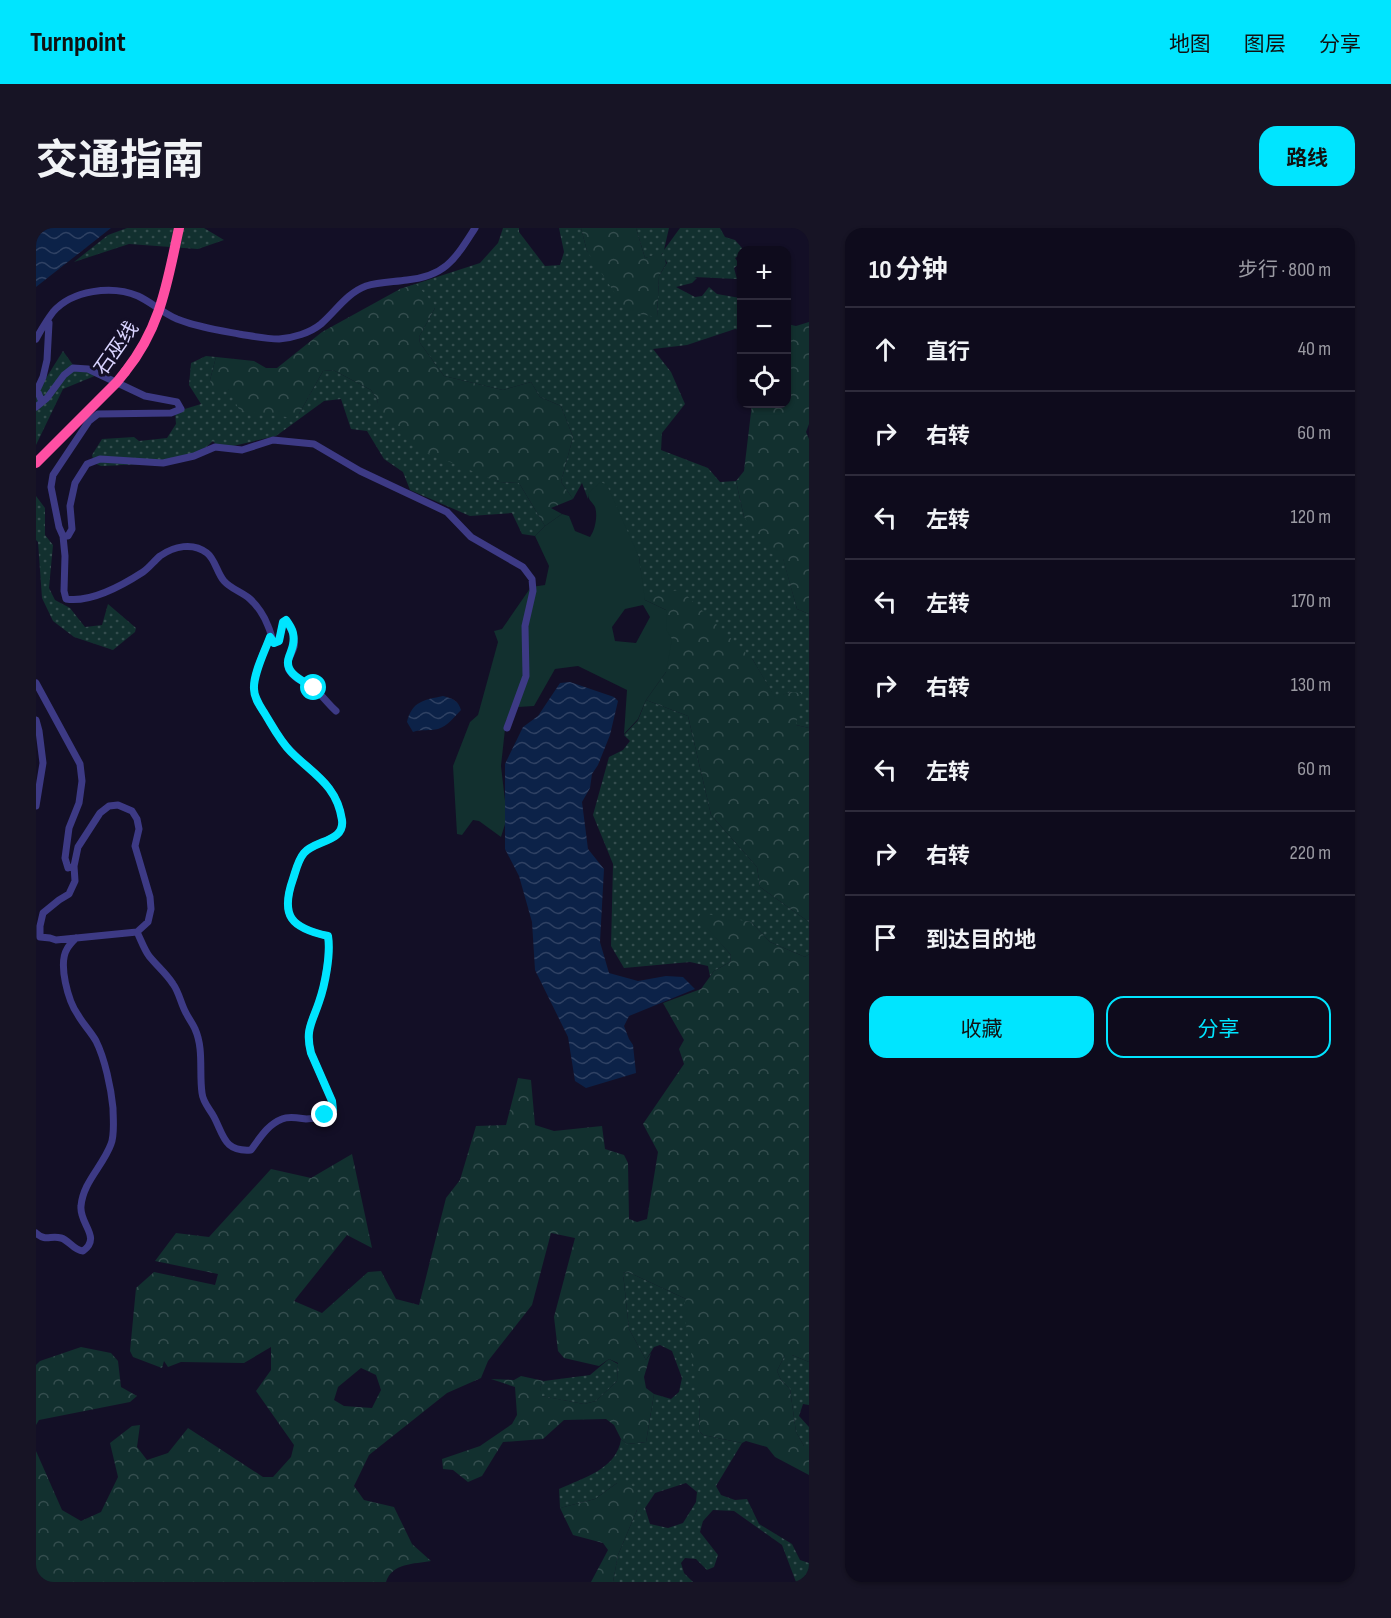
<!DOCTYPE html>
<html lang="zh">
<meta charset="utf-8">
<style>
body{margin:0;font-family:"Sofia Sans Condensed","Noto Sans SC",sans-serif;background:#171425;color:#f1f3f6}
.controls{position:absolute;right:18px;top:18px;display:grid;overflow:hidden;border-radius:12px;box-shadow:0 2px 4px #0004}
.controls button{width:54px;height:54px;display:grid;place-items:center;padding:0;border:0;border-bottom:2px solid #2e2b3b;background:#0e0b1c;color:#f1f3f6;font:30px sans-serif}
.stop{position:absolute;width:18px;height:18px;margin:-14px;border:4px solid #00e5ff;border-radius:50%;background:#fff}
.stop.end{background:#00e5ff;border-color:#fff;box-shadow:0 2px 6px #0008}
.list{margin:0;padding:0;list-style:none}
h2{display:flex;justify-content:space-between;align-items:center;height:78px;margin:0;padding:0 24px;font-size:26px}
h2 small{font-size:20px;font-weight:400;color:#9b9ba3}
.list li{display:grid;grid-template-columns:39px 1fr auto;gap:18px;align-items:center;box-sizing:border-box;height:84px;padding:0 24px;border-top:2px solid #2e2b3b}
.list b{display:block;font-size:22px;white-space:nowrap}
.list em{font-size:20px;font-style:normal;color:#9b9ba3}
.actions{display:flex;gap:12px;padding:18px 24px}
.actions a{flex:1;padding:14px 0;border:2px solid #00e5ff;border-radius:18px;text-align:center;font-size:21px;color:#00e5ff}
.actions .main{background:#00e5ff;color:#111}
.icon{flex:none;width:33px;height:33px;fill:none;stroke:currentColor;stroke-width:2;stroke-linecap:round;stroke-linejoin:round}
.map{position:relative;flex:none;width:773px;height:1354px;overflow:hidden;border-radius:18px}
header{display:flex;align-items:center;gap:36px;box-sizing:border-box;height:84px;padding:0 30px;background:#00e5ff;color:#111}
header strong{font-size:28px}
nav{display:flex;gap:33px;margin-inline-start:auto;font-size:21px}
.intro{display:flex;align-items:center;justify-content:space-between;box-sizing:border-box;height:144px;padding:0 36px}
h1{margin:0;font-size:42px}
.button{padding:15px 27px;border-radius:18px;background:#00e5ff;color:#111;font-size:21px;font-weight:700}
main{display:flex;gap:36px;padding:0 36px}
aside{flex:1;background:#0e0b1c;border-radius:18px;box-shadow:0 2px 4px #0004}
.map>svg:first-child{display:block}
</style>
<header>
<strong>Turnpoint</strong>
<nav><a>地图</a><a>图层</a><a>分享</a></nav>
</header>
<div class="intro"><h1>交通指南</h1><a class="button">路线</a></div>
<main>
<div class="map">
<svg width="773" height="1354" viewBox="0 0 773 1354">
<defs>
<pattern id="grass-dots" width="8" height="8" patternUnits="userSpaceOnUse" patternTransform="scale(1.5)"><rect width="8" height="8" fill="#12302f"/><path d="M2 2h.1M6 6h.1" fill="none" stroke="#344d4e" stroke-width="1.8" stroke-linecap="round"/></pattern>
<pattern id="forest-crowns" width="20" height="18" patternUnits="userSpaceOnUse" patternTransform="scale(1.5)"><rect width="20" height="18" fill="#12302f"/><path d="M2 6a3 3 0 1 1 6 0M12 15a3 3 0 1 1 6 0" fill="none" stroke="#344d4e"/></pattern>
<pattern id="water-waves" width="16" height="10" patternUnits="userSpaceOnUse" patternTransform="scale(1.5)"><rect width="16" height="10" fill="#0c2248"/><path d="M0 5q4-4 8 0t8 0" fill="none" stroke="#2f4163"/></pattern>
</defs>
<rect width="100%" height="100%" fill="#130f26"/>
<path fill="url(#grass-dots)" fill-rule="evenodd" d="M 91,0 L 168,0 L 188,12 L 162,21 L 93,16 L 38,34 L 72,7 Z
M 467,0 L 483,0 L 483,4 L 509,38 L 524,37 L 528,24 L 523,0 L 545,0 L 551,23 L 621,89 L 623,48 L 631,35 L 629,31 L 624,28 L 627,25 L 609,30 L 600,0 L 633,0 L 628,22 L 644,0 L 684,0 L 689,9 L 699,12 L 706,20 L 705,26 L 699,30 L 703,36 L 698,40 L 701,51 L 658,49 L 661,50 L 656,55 L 640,59 L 659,69 L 666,68 L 673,59 L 681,66 L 704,70 L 705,69 L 705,102 L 699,101 L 651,117 L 617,121 L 635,144 L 649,176 L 626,205 L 625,222 L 672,240 L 684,254 L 700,253 L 708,289 L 747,330 L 761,381 L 773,386 L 773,500 L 760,497 L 755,464 L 739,470 L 717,432 L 623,367 L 607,367 L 603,329 L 552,265 L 552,271 L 546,255 L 537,271 L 525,254 L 537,209 L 525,178 L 504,169 L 495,154 L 467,162 L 408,148 L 384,115 L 383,109 L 399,80 L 364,61 L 444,35 L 462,15 Z
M 27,123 L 40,141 L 66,145 L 27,161 L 0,217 L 0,166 Z
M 170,128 L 180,129 L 174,152 L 192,161 L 263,186 L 287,143 L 297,142 L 335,162 L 341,171 L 344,185 L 380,215 L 463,254 L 483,255 L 509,298 L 499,308 L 486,306 L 476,285 L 434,288 L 374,262 L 367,244 L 348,231 L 331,203 L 315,201 L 305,171 L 288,173 L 240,208 L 184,221 L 177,213 C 153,238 98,236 65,238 L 58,235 L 56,227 L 66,211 L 98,209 L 103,213 L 131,210 L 140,196 L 139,184 L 165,176 L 153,157 L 155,135 Z
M 0,268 L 9,280 L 9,307 L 17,317 L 13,360 L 19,372 L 34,380 L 49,399 L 66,397 L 72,376 L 100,400 L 99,404 L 77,422 L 38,409 L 17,393 L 6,370 L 2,314 L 0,312 Z
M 610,472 L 652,488 L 675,587 L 721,639 L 724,659 L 773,694 L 773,726 L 769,729 L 734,714 L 715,694 L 663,690 L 695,727 L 694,734 L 678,743 L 674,748 L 672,738 L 654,734 L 588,740 L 575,718 L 577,636 L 557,587 L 573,529 L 587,522 L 594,513 L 588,507 L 602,492 Z
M 592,1044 L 650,1071 L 664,1175 L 663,1203 L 667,1207 L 706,1215 L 680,1258 L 685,1267 L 699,1272 L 711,1271 L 723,1296 L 756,1316 L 764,1332 L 773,1335 L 773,1354 L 760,1354 L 746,1317 L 698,1283 L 677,1282 L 667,1293 L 664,1304 L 682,1327 L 678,1339 L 671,1342 L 660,1331 L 649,1330 L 645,1335 L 648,1345 L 657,1354 L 577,1354 L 582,1327 L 601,1282 L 581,1255 L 559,1271 L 524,1280 L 523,1261 C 547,1250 581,1241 585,1211 L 591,1216 L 610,1214 L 618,1166 L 635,1171 L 643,1164 L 646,1150 L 636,1123 L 624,1117 L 618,1119 L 610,1132 L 593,1101 L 587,1045 ZM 650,1255 L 661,1264 L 660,1274 L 647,1295 L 632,1300 L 614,1296 L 609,1280 L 619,1265 Z
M 749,1127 L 756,1127 L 773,1134 L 773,1177 L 767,1176 L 763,1188 L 773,1199 L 773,1218 L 768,1218 L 760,1204 L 754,1161 L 745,1152 L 741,1143 Z
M 573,1131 L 582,1136 L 581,1153 L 560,1173 L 548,1176 L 505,1168 L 504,1159 L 508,1153 L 554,1147 Z"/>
<path fill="url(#forest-crowns)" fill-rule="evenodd" d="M 545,0 L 600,0 L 609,30 L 627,24 L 625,28 L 629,30 L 630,36 L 623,48 L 621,89 L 591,84 L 551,23 Z
M 380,56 L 398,76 L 399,80 L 383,109 L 384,115 L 408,148 L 467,162 L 495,154 L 504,169 L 525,178 L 537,209 L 525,254 L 537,271 L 515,280 L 526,286 L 509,298 L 483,255 L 463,254 L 382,221 L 379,215 L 343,185 L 341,171 L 335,162 L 297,142 L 287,143 L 263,186 L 258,190 L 204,183 L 192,161 L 188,163 L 176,161 L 174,152 L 180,129 L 218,133 L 230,140 L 241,140 L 286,104 L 364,61 Z
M 773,94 L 773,196 L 770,204 L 773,211 L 773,386 L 761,381 L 747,331 L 734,325 L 708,289 L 700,253 L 708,243 L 716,176 L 750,176 L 751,96 L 760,98 Z
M 645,362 L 717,432 L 739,469 L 755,464 L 765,465 L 760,497 L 773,500 L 773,694 L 724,659 L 721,639 L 675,587 L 652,488 L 610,472 L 630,444 L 630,382 L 609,372 L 607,367 C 621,367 632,363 645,362 Z
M 665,685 L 715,694 L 734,714 L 769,729 L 773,726 L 773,1134 L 756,1127 L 749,1127 L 741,1143 L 745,1152 L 754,1161 L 760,1204 L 768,1218 L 773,1218 L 773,1247 L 739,1229 L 731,1219 L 710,1213 L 706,1215 L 667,1207 L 663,1203 L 664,1175 L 647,1080 L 650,1071 L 592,1044 L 587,1045 L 593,1101 L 610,1132 L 615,1125 L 608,1149 L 610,1160 L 618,1166 L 610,1214 L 591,1216 L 585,1211 L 578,1197 L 570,1191 L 528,1192 L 507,1211 L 467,1214 L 446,1248 L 432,1254 L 417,1242 L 407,1241 L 406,1231 L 444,1218 L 476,1196 L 481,1187 L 479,1159 L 455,1151 L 478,1152 L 485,1148 L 508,1153 L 504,1159 L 506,1168 L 548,1176 L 560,1173 L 581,1153 L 582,1135 L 573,1131 L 563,1138 L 528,1130 L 522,1123 L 518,1089 L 539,1010 L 515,1005 L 496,1077 L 452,1133 L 445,1150 L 411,1165 L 333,1227 L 318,1258 L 328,1272 L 358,1279 L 376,1316 L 395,1333 C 378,1336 356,1335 350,1354 L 0,1354 L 0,1223 L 26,1282 L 45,1293 L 65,1284 L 82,1249 L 74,1215 L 96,1198 L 104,1197 L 101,1219 L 111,1232 L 132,1225 L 152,1200 L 227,1249 L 237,1249 L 255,1229 L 258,1217 L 220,1163 L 235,1142 L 235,1119 L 208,1135 L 145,1134 L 132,1139 L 128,1133 L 126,1140 L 97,1129 L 94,1123 L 100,1060 L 118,1044 L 179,1057 L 182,1046 L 119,1033 L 140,1005 L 173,1009 L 235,941 L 275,950 L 316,926 L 336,1020 L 311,1007 L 258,1073 L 286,1085 L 332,1044 L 345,1043 L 360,1071 L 383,1077 L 410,970 L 424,952 L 440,898 L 470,897 L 482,850 L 495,852 L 499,897 L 518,903 L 566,898 L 569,921 L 588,927 L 592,935 L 593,991 L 601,994 L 611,991 L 622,924 L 607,896 L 648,836 L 643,821 L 648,812 L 627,775 L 665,761 L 678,743 L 694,734 L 695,727 L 662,690 ZM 325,1140 L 340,1147 L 345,1162 L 336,1180 L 308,1178 L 298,1172 L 302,1159 Z
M 45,1119 L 75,1125 L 82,1133 L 85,1159 L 101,1168 L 94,1174 L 3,1192 L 0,1197 L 0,1137 L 4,1133 Z
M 581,1255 L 592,1255 L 599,1260 L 601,1282 L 582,1327 L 577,1354 L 555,1354 L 572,1322 L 567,1315 L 537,1307 L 524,1280 L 559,1271 Z"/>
<path fill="#12302f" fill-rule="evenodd" d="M 565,254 L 571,257 L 603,329 L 609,372 L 630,382 L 631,403 L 636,411 L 630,444 L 610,472 L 602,491 L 588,506 L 591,462 L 542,438 L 519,441 L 498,478 L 482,479 L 470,492 L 465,538 L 471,590 L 465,609 L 443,593 L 437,592 L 426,607 L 421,606 L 417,538 L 434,494 L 442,487 L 462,414 L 458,403 L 466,401 L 495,359 L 509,357 L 513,338 L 499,308 L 509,298 L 526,286 L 533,288 L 539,303 L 554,309 C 559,302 562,288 559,279 C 556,273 552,273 552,265 ZM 607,377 L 614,389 L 600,415 L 579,413 L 576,399 L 589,381 Z"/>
<path fill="url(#water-waves)" d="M 0,0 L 75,0 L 0,59 Z
M 534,454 L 578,469 L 582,473 L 574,507 L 562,537 L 556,546 L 554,560 L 546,574 L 552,621 L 568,641 L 564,714 L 573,745 L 602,753 L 630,748 L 647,749 L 659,761 L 593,788 L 588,798 L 593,811 L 597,817 L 600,845 L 550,860 L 539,853 L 532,809 L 499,742 L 496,694 L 483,648 L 469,621 L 469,536 L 487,499 L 502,488 L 524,455 Z
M 407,468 C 417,471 422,472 425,482 C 418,489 412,498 402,501 C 394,503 385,501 377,504 L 371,494 C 376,473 388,472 407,468 Z"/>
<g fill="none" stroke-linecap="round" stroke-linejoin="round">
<path stroke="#3d3a85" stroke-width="7" d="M 0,111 C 5,102 11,92 17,84 C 36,62 76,57 102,68 C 115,74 127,85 141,91 C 161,99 181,102 203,106 C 216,108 229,111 243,111 C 257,110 274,105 285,96 C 300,83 311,65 330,58 C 343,54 357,54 371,52 C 410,48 419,31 439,0
M 6,174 L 1,162 L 7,149 L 11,132 L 13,95
M 0,179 L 11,170 L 28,147 L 37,140 L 52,141 L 109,168 L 141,174 L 145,181 L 135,185 L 62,186 L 53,193 L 17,247 L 15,259 L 23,299 L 27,308 L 32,308 L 36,301 L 34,278 L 39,255 L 51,236 L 64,231 L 127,235 L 158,228 L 179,219 L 206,222 L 237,212 L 278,216 L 324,243 L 411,284 L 435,309 L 487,339 L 496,351 L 497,363 L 489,398 L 490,448 L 471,500
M 27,308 L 29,328 L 28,363 L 30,371 C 55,375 87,357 107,344 C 113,340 118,333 124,328 C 138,318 157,314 171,325 C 179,331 181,345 188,353 C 195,361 206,364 214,371 C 221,377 229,389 232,398 C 235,404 235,409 238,415 L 243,413 L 247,394 L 250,392 C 255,401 260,409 258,419 C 256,427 249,433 253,442 C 258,451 269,454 277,459 C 284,465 292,476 300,483
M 0,455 L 44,536 L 46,553 L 43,575 L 33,600 L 29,630 L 32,640 L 38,638
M 0,492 L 3,503 L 7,535 L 0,578
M 82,577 L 96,583 L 101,591 L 103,601 L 99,618 L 114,669 L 115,681 L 112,694 L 101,704 L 20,712 L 14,710 L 4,709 L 4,698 L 7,685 L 23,672 L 33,666 L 39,653 L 38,638 L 42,619 L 64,585 L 73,578 Z
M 101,704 C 105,712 108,721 113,728 C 121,738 130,745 137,756 C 143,764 145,776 150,785 C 153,791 157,796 159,801 C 168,821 163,844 166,865 C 167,875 174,881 178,889 C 188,908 188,924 215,922 C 224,910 231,897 246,891 C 253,888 262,890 270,891 C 280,891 289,888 297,882 L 296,873 L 275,825 C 269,800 276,795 283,774 C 289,758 294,725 292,708 C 255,700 244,688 257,651 C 260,642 262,632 268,625 C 279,612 309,614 306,592 C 301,557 277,546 255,523 C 244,513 237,499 229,486 C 224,478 218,470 218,461 C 217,446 229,422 234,409
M 0,1005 C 10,1014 14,1007 25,1010 C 33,1012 37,1022 47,1023 C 66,1009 43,996 45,978 C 47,954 67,938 75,916 C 79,906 77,890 77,880 C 75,860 69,831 60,813 C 55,804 47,796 42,787 C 32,773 22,736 31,721 C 33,717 37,713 40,710"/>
<path stroke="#ff4fa3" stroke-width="10" d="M 0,235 L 81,154 L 89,144"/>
<path stroke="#ff4fa3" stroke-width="10" d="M 89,144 C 125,99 131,55 143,0"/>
</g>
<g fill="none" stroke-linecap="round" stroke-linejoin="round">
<path stroke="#00e5ff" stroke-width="8" d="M 278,460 C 267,453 247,445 253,429 C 256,421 259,414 257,405 C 256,401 253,396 250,392 L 247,394 L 243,413 L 238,415 L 234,409 C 229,423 217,446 218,461 C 218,470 224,478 229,486 C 237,499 244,513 255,524 C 277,546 301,557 306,592 C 309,614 279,612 268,625 C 262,632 260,642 257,651 C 244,688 255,700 292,708 C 295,726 289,757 283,774 C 276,795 269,802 275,825 L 296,873 L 297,882 L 289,887"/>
</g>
<g text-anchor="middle" stroke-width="6" stroke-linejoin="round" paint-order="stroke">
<g font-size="20" fill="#d9d4ff" stroke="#130f26">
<text transform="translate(80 120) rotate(-55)" y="7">石巫线</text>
</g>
</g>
</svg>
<div class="controls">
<button>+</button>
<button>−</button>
<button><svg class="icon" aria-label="locate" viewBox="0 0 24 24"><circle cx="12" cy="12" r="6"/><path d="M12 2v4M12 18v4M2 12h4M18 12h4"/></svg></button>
</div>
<div class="stop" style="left:278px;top:460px"></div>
<div class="stop end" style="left:289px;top:887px"></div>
</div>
<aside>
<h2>10 分钟<small>步行 · 800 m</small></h2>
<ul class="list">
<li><svg class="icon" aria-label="ahead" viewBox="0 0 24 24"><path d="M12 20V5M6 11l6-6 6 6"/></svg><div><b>直行</b></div><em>40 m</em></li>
<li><svg class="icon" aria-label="right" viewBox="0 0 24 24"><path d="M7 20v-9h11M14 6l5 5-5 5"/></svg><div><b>右转</b></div><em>60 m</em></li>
<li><svg class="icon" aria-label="left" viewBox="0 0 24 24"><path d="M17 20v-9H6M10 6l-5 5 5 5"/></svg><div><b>左转</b></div><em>120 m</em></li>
<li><svg class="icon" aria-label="left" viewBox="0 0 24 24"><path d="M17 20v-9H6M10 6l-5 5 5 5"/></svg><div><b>左转</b></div><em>170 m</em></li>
<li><svg class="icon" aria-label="right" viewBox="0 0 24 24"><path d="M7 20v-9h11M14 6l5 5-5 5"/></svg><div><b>右转</b></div><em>130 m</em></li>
<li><svg class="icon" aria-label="left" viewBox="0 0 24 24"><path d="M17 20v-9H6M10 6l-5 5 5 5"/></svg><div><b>左转</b></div><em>60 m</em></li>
<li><svg class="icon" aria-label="right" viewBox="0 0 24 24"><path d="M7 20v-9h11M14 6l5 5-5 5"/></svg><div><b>右转</b></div><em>220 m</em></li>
<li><svg class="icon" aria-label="arrive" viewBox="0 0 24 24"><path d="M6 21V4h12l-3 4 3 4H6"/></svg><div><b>到达目的地</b></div></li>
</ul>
<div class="actions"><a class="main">收藏</a><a>分享</a></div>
</aside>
</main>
